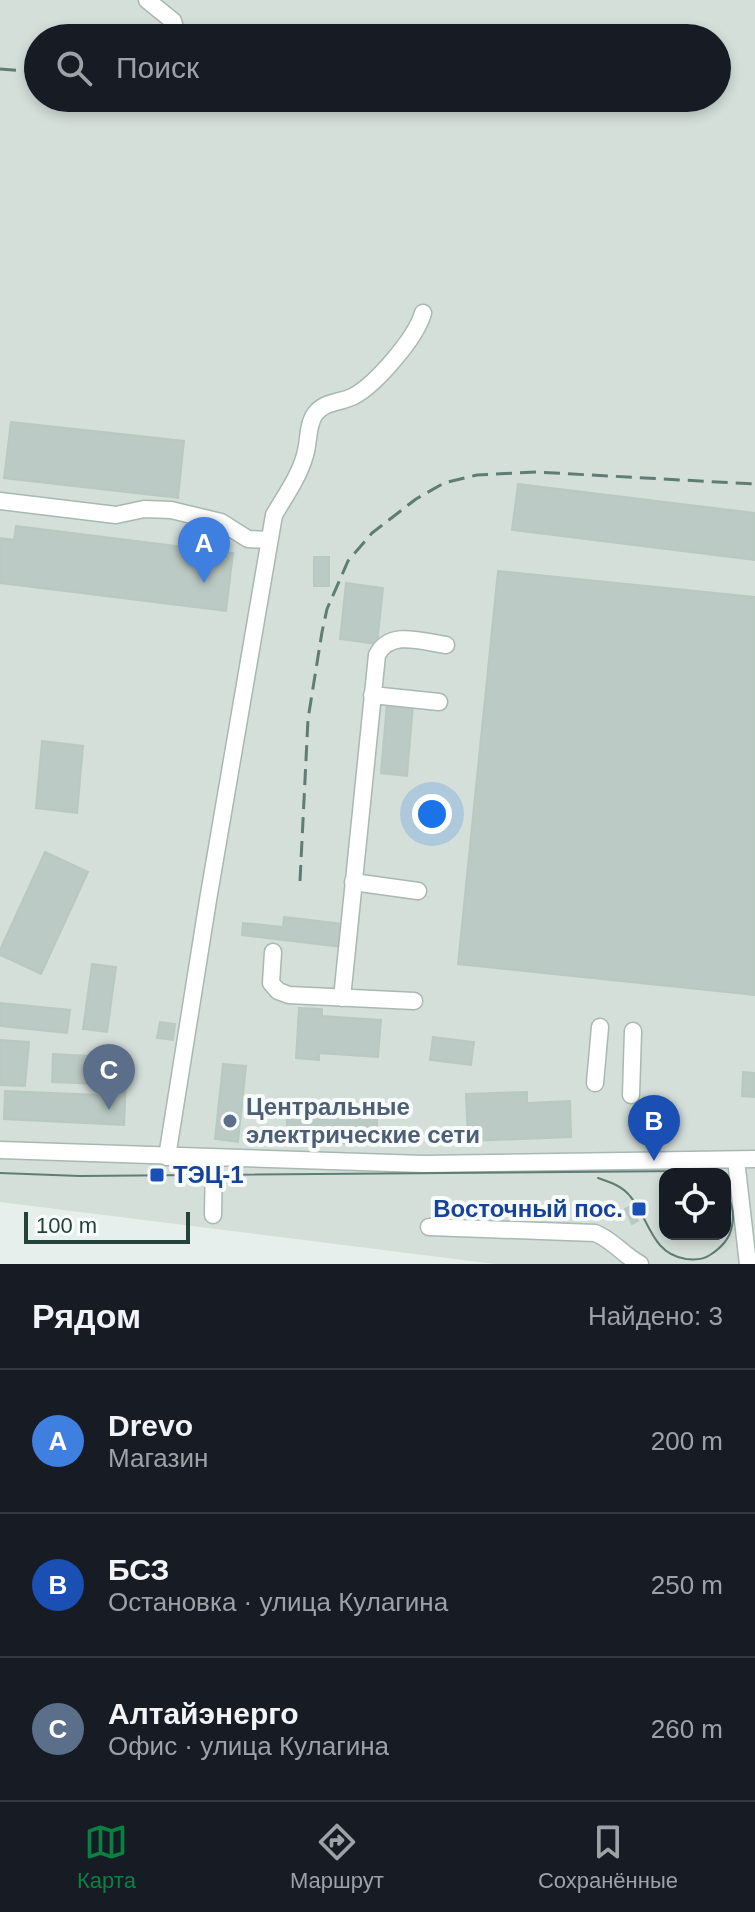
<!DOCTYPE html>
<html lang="ru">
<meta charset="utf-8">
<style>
body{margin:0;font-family:Arial,sans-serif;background:#242831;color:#f1f3f6}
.controls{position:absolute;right:24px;bottom:24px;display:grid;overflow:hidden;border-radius:16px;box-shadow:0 4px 12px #0003}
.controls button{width:72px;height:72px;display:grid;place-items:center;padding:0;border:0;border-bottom:2px solid #363941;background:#171b24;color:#f1f3f6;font:40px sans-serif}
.scale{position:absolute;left:24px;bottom:20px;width:166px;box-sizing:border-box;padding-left:8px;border:4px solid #24423a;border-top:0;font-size:22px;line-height:28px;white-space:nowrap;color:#24423a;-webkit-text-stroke:6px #f7fbf9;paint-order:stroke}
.you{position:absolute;left:432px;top:814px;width:28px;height:28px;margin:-20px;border:6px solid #fff;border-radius:50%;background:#1a73e8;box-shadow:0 0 0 12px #1a73e833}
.badge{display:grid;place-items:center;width:52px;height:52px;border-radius:50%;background:#0b8043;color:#fff;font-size:26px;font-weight:700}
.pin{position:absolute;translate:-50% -66px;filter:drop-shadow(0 2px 4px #0008)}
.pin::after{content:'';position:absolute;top:42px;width:28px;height:24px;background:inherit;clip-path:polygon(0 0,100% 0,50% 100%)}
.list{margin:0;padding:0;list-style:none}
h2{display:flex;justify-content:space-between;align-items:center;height:104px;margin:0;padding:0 32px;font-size:34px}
h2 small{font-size:26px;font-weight:400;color:#9ea1a6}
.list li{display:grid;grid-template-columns:52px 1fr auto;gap:24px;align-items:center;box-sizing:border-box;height:144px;padding:0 32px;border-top:2px solid #363941}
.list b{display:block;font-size:30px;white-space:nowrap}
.list p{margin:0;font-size:26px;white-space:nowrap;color:#9ea1a6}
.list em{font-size:26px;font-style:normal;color:#9ea1a6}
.icon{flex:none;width:44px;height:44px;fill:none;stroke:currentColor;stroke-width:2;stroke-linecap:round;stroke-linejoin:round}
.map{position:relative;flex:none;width:755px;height:1264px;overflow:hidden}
.search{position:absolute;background:#171b24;box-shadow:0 4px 12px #0003;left:24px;right:24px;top:24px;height:88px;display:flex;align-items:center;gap:20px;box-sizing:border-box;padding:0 28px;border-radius:44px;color:#9ea1a6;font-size:30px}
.sheet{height:536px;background:#171b24}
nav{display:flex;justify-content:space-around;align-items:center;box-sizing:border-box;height:112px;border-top:2px solid #363941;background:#171b24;font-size:22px;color:#9ea1a6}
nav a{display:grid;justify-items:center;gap:4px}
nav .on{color:#0b8043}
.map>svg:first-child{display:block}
</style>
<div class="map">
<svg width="755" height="1264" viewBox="0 0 755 1264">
<rect width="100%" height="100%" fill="#e6efeb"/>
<path fill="#d4dfda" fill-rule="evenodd" d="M 0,0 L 755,0 L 755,1264 L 495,1264 L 0,1202 ZM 38,38 L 717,38 L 717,98 L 38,98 ZM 665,1174 L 725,1174 L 725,1234 L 665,1234 Z"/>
<path fill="#bbcac4" stroke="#b8c9c2" stroke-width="2" d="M 11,422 L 184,441 L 178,498 L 4,478 Z
M 518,484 L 755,513 L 755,560 L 512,530 Z
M 16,526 L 233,553 L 226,611 L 0,583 L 0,538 L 14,540 Z
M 314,557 L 329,557 L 329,586 L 314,586 Z
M 498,571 L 755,597 L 755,995 L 458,964 Z
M 346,583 L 383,588 L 377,644 L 340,639 Z
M 387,703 L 413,705 L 407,776 L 381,773 Z
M 42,741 L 83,746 L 77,813 L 36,808 Z
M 45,852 L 88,872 L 41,974 L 0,955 L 0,950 Z
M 284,917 L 343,924 L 341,947 L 242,935 L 243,923 L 283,927 Z
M 92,964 L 116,967 L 107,1032 L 83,1029 Z
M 0,1003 L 70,1010 L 67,1033 L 0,1026 Z
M 299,1008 L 322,1009 L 322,1016 L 381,1020 L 378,1057 L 319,1053 L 319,1060 L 296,1058 Z
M 160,1022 L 175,1024 L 173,1040 L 157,1038 Z
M 433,1037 L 474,1042 L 471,1065 L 430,1060 Z
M 0,1040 L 29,1042 L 25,1086 L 0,1085 Z
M 53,1054 L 127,1058 L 124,1125 L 4,1119 L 5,1091 L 100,1095 L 100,1084 L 52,1082 Z
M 223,1064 L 246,1066 L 238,1142 L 215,1139 Z
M 743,1072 L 755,1073 L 755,1097 L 742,1096 Z
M 527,1092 L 527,1103 L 570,1101 L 571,1137 L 468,1141 L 466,1094 Z
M 377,1118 L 377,1143 L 287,1144 L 287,1119 Z
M 631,1206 L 638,1221 L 632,1224 L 625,1209 Z"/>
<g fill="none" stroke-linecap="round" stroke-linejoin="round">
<g stroke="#a8b8b2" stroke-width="19">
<path id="minor" d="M 147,0 L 173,21 L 178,38
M 0,501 L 116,515 L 144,509 L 171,510 L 221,522 L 248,539 L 269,540
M 372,695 L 439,702
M 353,882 L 418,891
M 273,952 L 271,983 L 278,991 L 289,995 L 414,1001
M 342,998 L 377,655 C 390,629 423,642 446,645
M 595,1083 L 600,1027
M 631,1095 L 633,1031
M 0,1150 L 423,1164 L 755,1159
M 167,1157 L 208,900 L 274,515 C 285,496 299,477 305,455 C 309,443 307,425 315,414 C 324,401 341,403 354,396 C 376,384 416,338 423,313
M 736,1160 L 748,1264
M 213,1215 L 214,1159
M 429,1227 L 595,1233 C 613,1240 623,1255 640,1264"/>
</g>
<use href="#minor" stroke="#fff" stroke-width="16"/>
<path stroke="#5f7d75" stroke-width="2" d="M 0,1173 L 80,1176 L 686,1171 L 705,1174
M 598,1178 C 610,1182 622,1186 630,1196 C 649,1218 651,1254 686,1259 C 695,1260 703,1260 710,1255 C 721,1248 730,1238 732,1226 C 735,1212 731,1202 725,1190"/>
<path stroke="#5f7d75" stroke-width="3" stroke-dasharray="16 8" stroke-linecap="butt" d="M 0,69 L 38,72
M 300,881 L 308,719 L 322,632 L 327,609 L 348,561 L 372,533 L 416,499 L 444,483 L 477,475 L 536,472 L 755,484"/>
</g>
<circle fill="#5c6f8a" stroke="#f7fbf9" stroke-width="3" cx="230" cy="1121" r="8"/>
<g fill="#1a4fb4" stroke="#f7fbf9" stroke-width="3">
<rect x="149" y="1167" width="16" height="16" rx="4"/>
<rect x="631" y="1201" width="16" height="16" rx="4"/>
</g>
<g text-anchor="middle" stroke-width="8" stroke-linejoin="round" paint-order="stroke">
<g font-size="24" font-weight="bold" fill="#4e5e75" stroke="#f7fbf9" text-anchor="start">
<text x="246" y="1115">Центральные<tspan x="246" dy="28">электрические сети</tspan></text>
</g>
<g font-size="24" font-weight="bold" fill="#164399" stroke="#f7fbf9" text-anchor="start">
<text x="173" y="1183">ТЭЦ-1</text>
<text x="623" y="1217" text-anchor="end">Восточный пос.</text>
</g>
</g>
</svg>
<div class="controls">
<button><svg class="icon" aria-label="locate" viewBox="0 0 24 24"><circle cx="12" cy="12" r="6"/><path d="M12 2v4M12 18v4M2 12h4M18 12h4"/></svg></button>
</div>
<div class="scale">100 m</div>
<div class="you"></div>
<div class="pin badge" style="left:204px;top:583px;background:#3f7fe0">A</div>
<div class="pin badge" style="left:654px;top:1161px;background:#1a4fb4">B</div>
<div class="pin badge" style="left:109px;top:1110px;background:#5c6f8a">C</div>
<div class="search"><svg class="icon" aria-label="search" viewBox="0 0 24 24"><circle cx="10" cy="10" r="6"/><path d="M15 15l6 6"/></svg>Поиск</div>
</div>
<section class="sheet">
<h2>Рядом<small>Найдено: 3</small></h2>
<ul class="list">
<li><span class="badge" style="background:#3f7fe0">A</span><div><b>Drevo</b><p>Магазин</p></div><em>200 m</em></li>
<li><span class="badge" style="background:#1a4fb4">B</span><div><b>БСЗ</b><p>Остановка · улица Кулагина</p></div><em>250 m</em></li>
<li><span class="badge" style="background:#5c6f8a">C</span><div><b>Алтайэнерго</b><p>Офис · улица Кулагина</p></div><em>260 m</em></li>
</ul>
</section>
<nav>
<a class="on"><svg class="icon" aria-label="map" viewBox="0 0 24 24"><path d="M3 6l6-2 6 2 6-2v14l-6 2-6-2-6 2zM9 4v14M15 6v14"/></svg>Карта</a>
<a><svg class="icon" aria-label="directions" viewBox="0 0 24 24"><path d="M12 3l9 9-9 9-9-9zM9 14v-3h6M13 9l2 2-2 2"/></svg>Маршрут</a>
<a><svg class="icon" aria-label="saved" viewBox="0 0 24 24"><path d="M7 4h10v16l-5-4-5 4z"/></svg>Сохранённые</a>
</nav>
